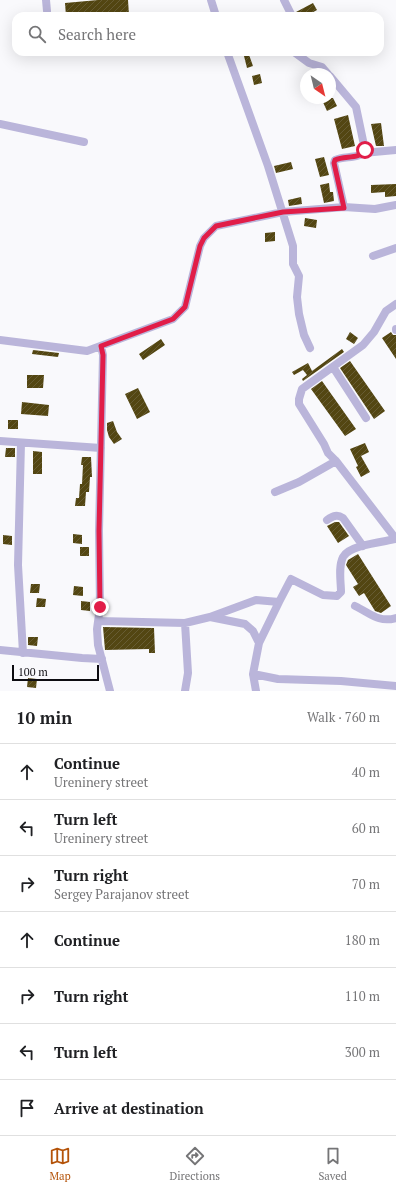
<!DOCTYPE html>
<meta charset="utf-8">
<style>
body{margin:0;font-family:"PT Serif",serif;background:#f6f6f6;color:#202124}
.compass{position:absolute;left:300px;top:68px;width:36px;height:36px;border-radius:50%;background:#fff;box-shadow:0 4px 16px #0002;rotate:145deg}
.scale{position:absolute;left:12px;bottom:10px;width:87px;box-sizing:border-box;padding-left:4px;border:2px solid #0d0c11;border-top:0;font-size:11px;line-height:14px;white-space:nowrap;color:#0d0c11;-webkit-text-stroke:3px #f9f9fc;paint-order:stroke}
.stop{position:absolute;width:12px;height:12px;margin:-9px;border:3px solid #e11d48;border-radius:50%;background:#fff}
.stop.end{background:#e11d48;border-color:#fff;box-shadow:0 1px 4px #0008}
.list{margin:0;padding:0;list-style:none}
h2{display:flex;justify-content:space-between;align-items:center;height:52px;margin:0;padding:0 16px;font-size:17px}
h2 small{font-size:13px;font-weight:400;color:#757577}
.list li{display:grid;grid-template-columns:26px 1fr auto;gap:12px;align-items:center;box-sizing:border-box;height:56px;padding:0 16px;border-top:1px solid #e0e0e0}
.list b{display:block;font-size:15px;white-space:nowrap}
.list p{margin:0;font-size:13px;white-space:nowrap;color:#757577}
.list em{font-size:13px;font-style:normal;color:#757577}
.icon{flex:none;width:22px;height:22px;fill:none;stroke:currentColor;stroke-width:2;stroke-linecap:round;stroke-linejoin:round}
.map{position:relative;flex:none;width:396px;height:691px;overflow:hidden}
.search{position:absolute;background:#fff;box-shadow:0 4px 16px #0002;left:12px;right:12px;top:12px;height:44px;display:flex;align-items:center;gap:10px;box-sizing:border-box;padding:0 14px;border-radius:12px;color:#757577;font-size:15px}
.sheet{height:444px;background:#fff}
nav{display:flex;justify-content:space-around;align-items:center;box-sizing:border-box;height:56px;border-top:1px solid #e0e0e0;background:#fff;font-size:11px;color:#757577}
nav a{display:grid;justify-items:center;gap:2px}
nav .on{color:#b45309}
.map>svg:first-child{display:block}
</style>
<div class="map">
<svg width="396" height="691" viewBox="0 0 396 691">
<defs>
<pattern id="building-hatch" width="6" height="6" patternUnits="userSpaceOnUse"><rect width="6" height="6" fill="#534612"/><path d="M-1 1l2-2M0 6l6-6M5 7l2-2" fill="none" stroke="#675c33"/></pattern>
</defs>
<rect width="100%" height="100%" fill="#f9f9fc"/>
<path fill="url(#building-hatch)" d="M 98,0 L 128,0 L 129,15 L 66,16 L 65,3 Z
M 313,3 L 317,10 L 306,16 L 297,16 L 296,12 Z
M 243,52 L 248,52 L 253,66 L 247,68 Z
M 260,74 L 262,83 L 254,85 L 252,76 Z
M 325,98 L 333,98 L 337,106 L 327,111 L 322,100 Z
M 348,115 L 355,146 L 342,149 L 334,119 Z
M 381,123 L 384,146 L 376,146 L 371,124 Z
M 324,157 L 329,175 L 320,177 L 315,159 Z
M 291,162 L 293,169 L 276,173 L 274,166 Z
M 329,183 L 330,192 L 333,192 L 334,201 L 324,203 L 320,185 Z
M 396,184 L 396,196 L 385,197 L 385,192 L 371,193 L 371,185 Z
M 301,197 L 302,204 L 289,206 L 288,200 Z
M 305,218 L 317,220 L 316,228 L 304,226 Z
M 275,232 L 275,241 L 265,242 L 265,233 Z
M 350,332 L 358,338 L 354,344 L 346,339 Z
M 391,332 L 393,335 L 396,335 L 396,359 L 382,338 Z
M 161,339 L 165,345 L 143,360 L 139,354 Z
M 342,349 L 344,352 L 303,381 L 302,379 L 307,375 L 303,370 L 294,375 L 292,372 L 308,363 L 312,371 Z
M 33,350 L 59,353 L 58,357 L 32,354 Z
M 350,361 L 385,411 L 374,419 L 340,368 Z
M 27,375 L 44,375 L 43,388 L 27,388 Z
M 322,381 L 356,429 L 345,436 L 311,389 Z
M 138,388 L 150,412 L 137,419 L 125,394 Z
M 22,402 L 49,405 L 48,416 L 21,414 Z
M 8,420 L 18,420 L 18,429 L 8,429 Z
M 113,421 L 117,432 L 122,439 L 114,444 L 109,437 L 107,430 L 107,423 Z
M 365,443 L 369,452 L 361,456 L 370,472 L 361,477 L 356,467 L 358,466 L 350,449 Z
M 6,448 L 15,448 L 15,457 L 5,457 Z
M 33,451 L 42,452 L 42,474 L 33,474 Z
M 82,457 L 91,457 L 92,477 L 90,477 L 89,492 L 86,492 L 85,506 L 75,506 L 76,498 L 79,498 L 80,484 L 82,484 L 83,465 L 81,465 Z
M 335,522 L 339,522 L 349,536 L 338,543 L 327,526 Z
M 73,534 L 82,535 L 82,544 L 73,543 Z
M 3,535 L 12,536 L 12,545 L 3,544 Z
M 80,547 L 89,547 L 89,556 L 80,556 Z
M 358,554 L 391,606 L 381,613 L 375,611 L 364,593 L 359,596 L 353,587 L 358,584 L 346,565 L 348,560 Z
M 31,584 L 40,584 L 39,593 L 30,593 Z
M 74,586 L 83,587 L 83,596 L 73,595 Z
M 37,598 L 46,599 L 45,607 L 36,607 Z
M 81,601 L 90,602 L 90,611 L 81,610 Z
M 103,627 L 154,628 L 155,653 L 149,653 L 149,649 L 105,650 Z
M 28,637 L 38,637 L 37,646 L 28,645 Z
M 28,678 L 37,679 L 36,688 L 27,687 Z"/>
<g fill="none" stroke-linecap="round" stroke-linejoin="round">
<path stroke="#bab5da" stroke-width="8" d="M 46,0 L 47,11
M 211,0 L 216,16
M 284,0 L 292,16
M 227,52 L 268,166 L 293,246 L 293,264 L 299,276 L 297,297 L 299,314 L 304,335 L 310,348
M 294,52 L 309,63 L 322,67 L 328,74
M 330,76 L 356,107 L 365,150 C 359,160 345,155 335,160 L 334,163 L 344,207
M 0,124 L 84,142
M 363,153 L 396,150
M 373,256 L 396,248
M 396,304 L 386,311 L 374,332 L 363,345 L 302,389 L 299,399 L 299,404 L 324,444 L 328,453 L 336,461 L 396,539
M 396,329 L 396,330
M 0,340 L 87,351 L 173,319 L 185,307 L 200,246 L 204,238 L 216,226 L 283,212 L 344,207 L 375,209 L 396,205
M 101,346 L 103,355 L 99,531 L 100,607 L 97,629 L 98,645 L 110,691
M 333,367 L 366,418
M 0,441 L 101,448
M 21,443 L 18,565 L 23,653
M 275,492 L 299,482 L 336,461
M 327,520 C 333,516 337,514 343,518 L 363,546
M 355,606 C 370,613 378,623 396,618
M 210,617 L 245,624 L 253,631 L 259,643
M 99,621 L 185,623 L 210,617 L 256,600 L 279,602 L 291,579 L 323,595 L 337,596 L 341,592 C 341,582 338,567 343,557 C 349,545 383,542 396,539
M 185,623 L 188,673 L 185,691
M 0,650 L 82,658 L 102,659
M 253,674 L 278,679 L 341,681 L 396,686
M 256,691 L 253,674 L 259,643 L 279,602"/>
</g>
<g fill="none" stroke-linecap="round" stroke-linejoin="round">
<path stroke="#e11d48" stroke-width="5" d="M 100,607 L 99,531 L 103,355 L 101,346 L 173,319 L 185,307 L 200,246 L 204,238 L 216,226 L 283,212 L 344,208 L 334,163 L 335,160 C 345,155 359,160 365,150"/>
</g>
</svg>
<svg class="compass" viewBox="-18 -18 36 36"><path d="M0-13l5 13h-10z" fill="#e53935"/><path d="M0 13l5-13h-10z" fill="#757577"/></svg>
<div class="scale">100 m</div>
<div class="stop" style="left:365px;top:150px"></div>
<div class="stop end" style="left:100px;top:607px"></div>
<div class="search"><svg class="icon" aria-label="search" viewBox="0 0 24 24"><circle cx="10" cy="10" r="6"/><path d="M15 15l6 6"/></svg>Search here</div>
</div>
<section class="sheet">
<h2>10 min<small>Walk · 760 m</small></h2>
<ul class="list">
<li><svg class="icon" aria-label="ahead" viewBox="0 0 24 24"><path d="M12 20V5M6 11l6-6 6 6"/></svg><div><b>Continue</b><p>Ureninery street</p></div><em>40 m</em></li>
<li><svg class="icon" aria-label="left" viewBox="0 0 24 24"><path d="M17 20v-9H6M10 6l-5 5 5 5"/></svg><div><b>Turn left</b><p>Ureninery street</p></div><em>60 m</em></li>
<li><svg class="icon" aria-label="right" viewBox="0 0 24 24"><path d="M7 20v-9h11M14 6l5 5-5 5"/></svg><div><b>Turn right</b><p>Sergey Parajanov street</p></div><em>70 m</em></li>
<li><svg class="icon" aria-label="ahead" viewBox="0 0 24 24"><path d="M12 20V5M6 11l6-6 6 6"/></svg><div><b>Continue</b></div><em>180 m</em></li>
<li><svg class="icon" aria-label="right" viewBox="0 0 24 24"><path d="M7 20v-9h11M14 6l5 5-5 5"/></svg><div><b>Turn right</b></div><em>110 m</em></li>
<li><svg class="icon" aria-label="left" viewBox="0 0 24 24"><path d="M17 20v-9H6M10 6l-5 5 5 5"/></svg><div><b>Turn left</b></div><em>300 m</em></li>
<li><svg class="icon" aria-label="arrive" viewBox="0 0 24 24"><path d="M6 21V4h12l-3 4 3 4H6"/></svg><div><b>Arrive at destination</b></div></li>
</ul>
</section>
<nav>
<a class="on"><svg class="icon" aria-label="map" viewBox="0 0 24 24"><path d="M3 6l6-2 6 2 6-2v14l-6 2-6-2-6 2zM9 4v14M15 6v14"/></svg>Map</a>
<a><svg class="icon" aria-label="directions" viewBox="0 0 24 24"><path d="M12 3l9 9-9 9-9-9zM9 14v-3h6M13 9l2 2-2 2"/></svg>Directions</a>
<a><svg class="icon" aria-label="saved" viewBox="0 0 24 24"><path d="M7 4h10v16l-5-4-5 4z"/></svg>Saved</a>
</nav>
